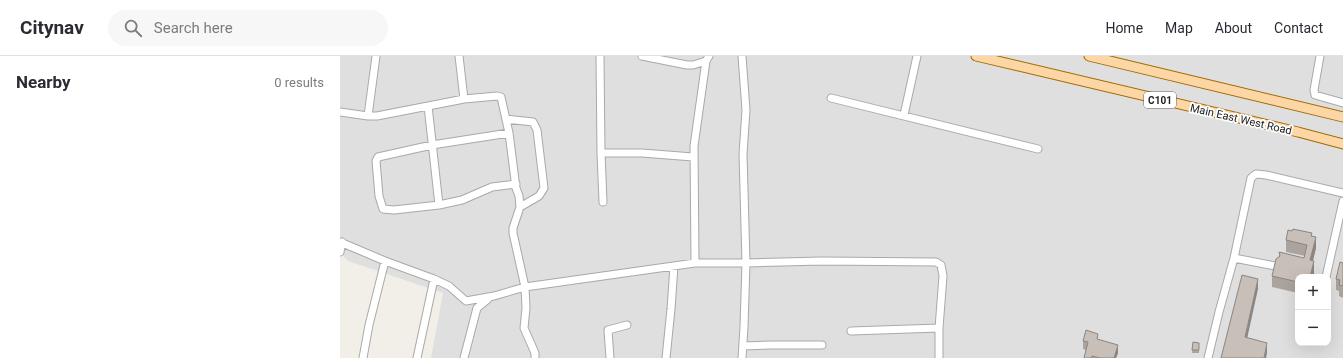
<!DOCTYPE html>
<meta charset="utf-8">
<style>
body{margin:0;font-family:Roboto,sans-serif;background:#f7f7f7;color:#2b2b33}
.controls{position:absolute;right:12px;bottom:12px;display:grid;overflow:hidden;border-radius:8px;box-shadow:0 4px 16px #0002}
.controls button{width:36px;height:36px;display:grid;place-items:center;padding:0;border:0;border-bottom:1px solid #e1e1e2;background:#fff;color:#2b2b33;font:20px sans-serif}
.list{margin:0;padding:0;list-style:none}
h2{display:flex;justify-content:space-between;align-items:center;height:52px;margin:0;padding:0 16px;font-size:17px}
h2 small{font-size:13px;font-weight:400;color:#7c7c81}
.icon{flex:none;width:22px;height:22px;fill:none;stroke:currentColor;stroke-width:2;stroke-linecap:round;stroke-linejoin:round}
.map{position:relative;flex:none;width:1003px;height:302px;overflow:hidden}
header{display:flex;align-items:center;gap:24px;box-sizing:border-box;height:56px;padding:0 20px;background:#fff;border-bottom:1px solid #e1e1e2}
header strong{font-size:19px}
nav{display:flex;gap:22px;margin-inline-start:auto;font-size:14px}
.search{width:280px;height:36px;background:#f7f7f7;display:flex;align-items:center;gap:10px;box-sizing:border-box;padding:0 14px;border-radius:22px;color:#7c7c81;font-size:15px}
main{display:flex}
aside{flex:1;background:#fff}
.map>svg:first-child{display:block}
</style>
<header>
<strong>Citynav</strong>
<div class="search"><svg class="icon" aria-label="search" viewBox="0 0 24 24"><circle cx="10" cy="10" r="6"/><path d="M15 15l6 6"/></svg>Search here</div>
<nav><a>Home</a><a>Map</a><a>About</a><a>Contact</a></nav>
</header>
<main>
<aside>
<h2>Nearby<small>0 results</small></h2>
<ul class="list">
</ul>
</aside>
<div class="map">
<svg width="1003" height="302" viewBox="0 0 1003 302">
<rect width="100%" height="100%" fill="#f2efe9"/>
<path fill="#e0dfdf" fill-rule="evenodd" d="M 0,0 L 1003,0 L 1003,302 L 91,302 L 103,237 L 8,205 L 0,196 ZM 958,221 L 988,221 L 988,287 L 958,287 Z"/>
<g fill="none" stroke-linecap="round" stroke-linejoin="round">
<g stroke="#a9a9a9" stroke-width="9">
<path id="minor" d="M 119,0 L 124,43
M 260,0 L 261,97 L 263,146
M 302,0 L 347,9 L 353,9 L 366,5
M 402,0 L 406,54 L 403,98 L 406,207 L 404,271 L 402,302
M 980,0 L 974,34 L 975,39 L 1003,47
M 491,42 L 698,93
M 88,50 L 99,149
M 0,56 L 28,60 L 37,60 L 124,43 L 157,40 L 161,41 L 169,77 L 176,132 L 179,140 L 180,151 L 173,172 L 173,177 L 185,231 L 186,252 L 184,272 L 195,297 L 195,302
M 564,59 L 577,0
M 28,60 L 36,0
M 166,63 L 193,66 L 197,74 L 204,132 L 199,140 L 180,151
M 169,77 L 92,89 L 38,101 L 36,105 L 39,140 L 43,153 L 54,154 L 99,149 L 122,144 L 152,131 L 176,128
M 261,97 L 302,97 L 353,101
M 0,186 L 45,205 L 94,223 L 109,230 L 126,245 L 154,240 L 185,231 L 355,207 L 406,207 L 482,205 L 596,206 L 601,209 L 603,220 L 599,272 L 599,302
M 0,196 L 2,186
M 894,202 L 935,210
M 355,207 L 354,90 L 366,5 L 369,0
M 986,221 L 1003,145
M 511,275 L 599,272
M 403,290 L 432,289 L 482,289
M 23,302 L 29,269 L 45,205
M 77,302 L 94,223
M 124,302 L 137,252 L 148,243
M 270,302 L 268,274 L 287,269
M 326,302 L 331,253 L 334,210
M 868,302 L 879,256 L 894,202 L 911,122 L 916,118 L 926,119 L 1003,137"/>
</g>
<g stroke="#a06b00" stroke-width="11">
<path id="major" d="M 636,0 L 958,76 L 1003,88
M 749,0 L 1003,61"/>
</g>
<use href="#minor" stroke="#fff" stroke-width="7"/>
<use href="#major" stroke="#fcd6a4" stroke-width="9"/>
</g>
<path fill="#aba49e" d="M 972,180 L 976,192 L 973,205 L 974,217 L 973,221 L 958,221 L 958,237 L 932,231 L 932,220 L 939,200 L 939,196 L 964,202 L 965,200 L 946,196 L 946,184 Z
M 1003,207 L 1003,242 L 999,240 L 999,235 L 996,234 L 996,223 Z
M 758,283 L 778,297 L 776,302 L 744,302 L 746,294 L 743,293 L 743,285 Z
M 853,286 L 859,287 L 859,297 L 852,297 Z"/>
<path fill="#8b8681" d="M 976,181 L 976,192 L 970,216 L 970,204 Z
M 974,205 L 974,217 L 973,221 L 970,221 Z
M 918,223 L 918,233 L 905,292 L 905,281 Z
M 927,287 L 927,297 L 926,302 L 924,302 Z
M 778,289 L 778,297 L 776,302 L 774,302 Z"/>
<path fill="#c7bfb8" stroke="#8b8681" d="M 953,173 L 972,177 L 971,180 L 976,181 L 970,204 L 974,205 L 970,221 L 958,221 L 958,226 L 932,220 L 936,203 L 940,200 L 939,196 L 964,202 L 967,189 L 946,184 L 948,174 L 952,175 Z
M 1000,206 L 1003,207 L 1003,230 L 999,229 L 1000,224 L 996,223 Z
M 902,219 L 918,223 L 905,281 L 927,287 L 924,302 L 881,302 Z
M 746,274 L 758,278 L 757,283 L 778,289 L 774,302 L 760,302 L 752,300 L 751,302 L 744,302 L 748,286 L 743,285 Z
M 853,286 L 859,287 L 859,294 L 852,294 Z"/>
<g text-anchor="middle" stroke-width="3.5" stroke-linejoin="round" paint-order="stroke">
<rect fill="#fff" stroke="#646464" stroke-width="1" x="804" y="36" width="32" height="16" rx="3"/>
<g font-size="10" font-weight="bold" fill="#222">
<text x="820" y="48">C101</text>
</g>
<g font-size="11" fill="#222" stroke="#fff">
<text transform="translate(901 63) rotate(13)" y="4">Main East West Road</text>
</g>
</g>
</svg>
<div class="controls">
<button>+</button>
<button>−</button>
</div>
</div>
</main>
